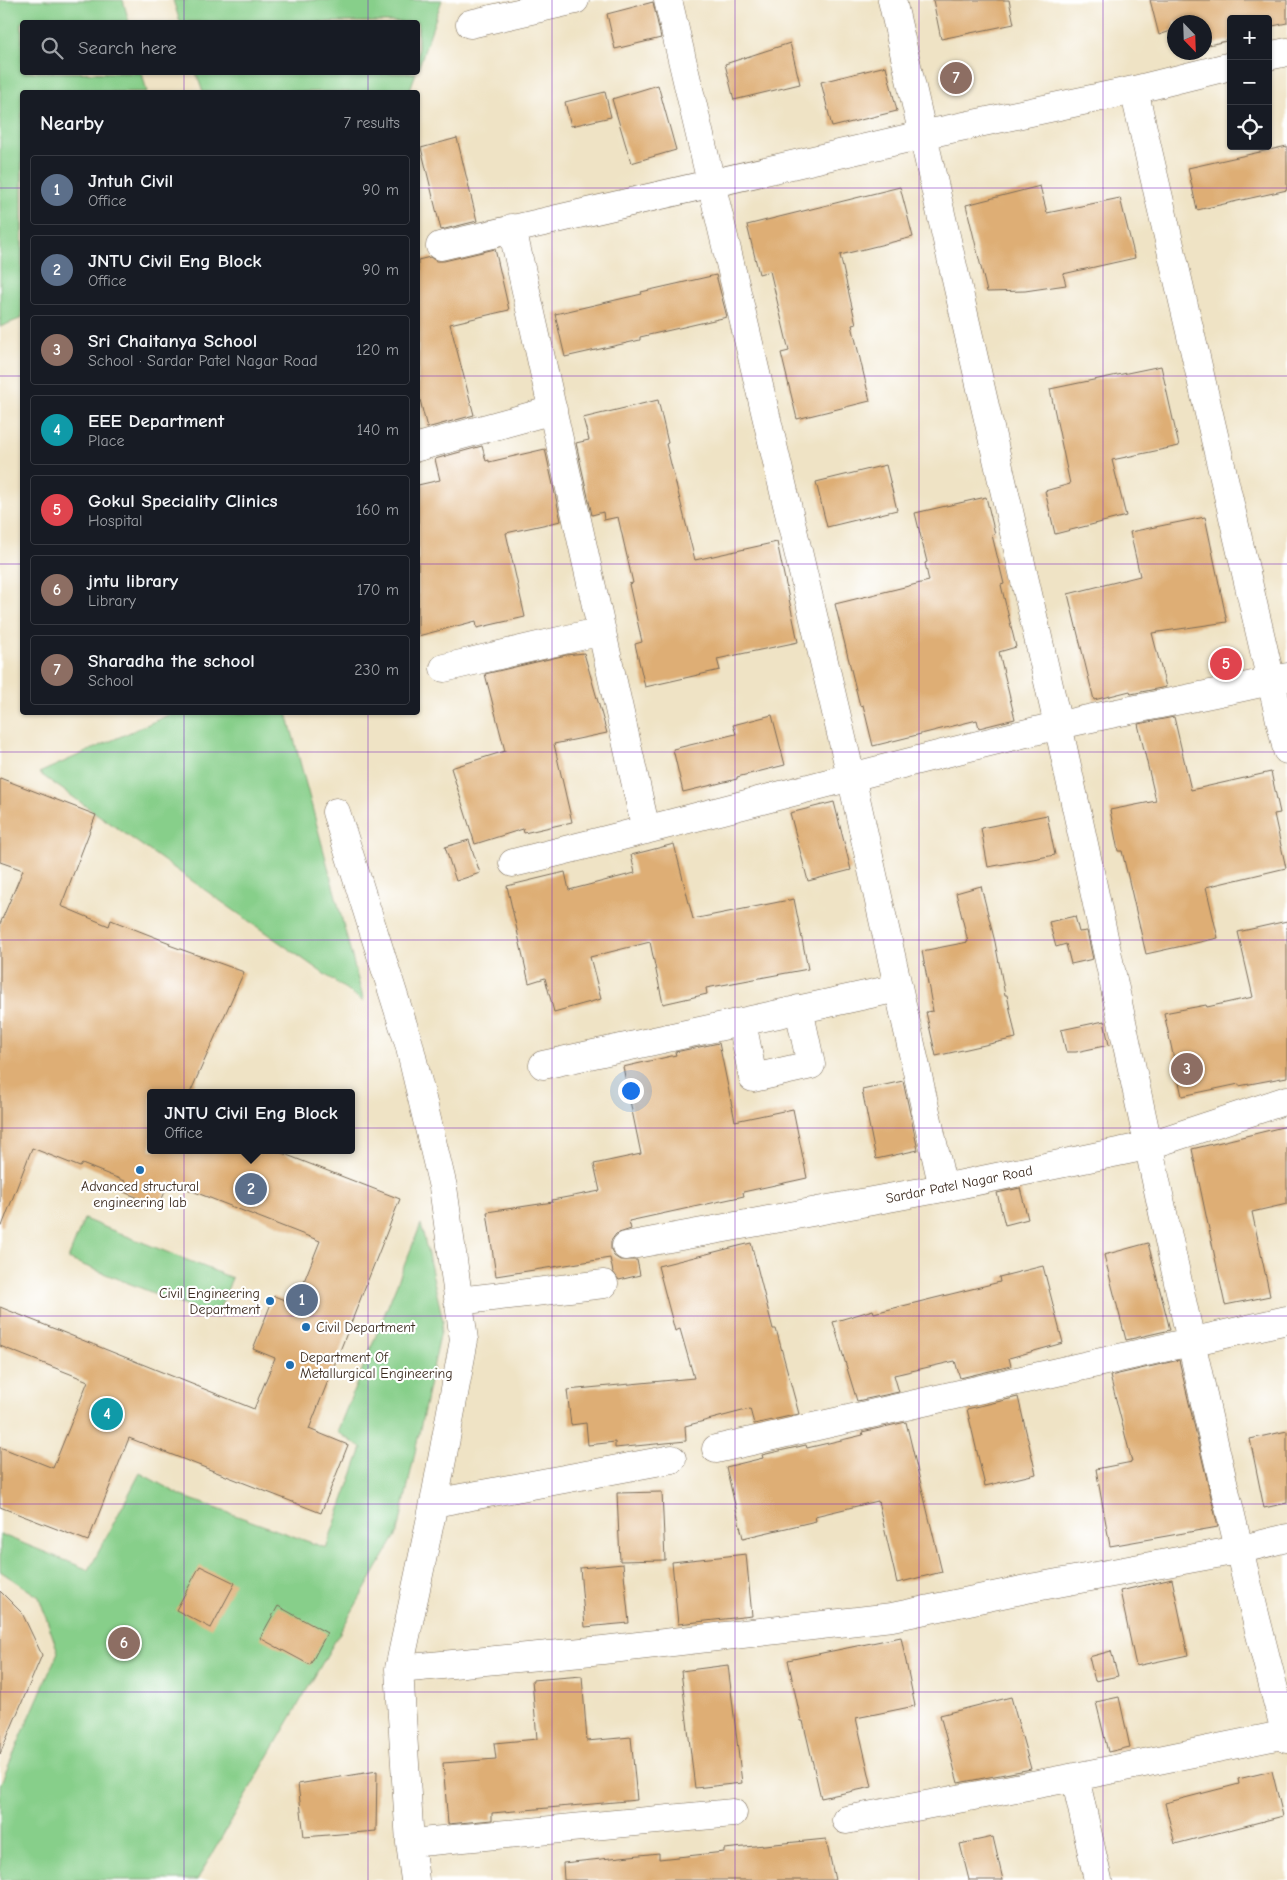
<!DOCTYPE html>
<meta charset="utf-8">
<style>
body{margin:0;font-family:"Comic Neue",sans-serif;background:#242831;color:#f1f3f6}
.controls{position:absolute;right:15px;top:15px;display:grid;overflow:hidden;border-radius:5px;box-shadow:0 1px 4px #0004}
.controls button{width:45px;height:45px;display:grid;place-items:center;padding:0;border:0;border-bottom:1px solid #363941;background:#171b24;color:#f1f3f6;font:25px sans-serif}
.compass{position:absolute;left:1167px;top:15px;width:45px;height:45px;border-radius:50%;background:#171b24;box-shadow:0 1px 4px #0004;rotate:157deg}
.you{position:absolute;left:630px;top:1090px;width:18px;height:18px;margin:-12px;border:4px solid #fff;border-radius:50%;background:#1a73e8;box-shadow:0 0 0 8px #1a73e833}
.badge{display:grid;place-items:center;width:32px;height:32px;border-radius:50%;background:#7c3aed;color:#fff;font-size:16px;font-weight:700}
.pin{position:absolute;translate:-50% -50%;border:2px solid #fff;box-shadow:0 1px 5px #0006}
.popup{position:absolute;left:147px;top:1089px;width:208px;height:65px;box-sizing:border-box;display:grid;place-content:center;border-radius:5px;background:#171b24;filter:drop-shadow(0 1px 4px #0005);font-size:16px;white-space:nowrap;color:#9ea1a6}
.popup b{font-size:19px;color:#f1f3f6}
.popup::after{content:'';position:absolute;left:50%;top:100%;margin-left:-10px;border:10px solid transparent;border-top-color:#171b24}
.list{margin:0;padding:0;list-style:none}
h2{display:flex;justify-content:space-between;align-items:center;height:65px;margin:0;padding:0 20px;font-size:21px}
h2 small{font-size:16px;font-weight:400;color:#9ea1a6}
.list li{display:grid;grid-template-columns:32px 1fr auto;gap:15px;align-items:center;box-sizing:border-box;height:70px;margin:0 10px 10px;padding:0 10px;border:1px solid #363941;border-radius:5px}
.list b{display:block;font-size:19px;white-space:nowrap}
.list p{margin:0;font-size:16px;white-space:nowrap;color:#9ea1a6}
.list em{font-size:16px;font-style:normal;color:#9ea1a6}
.icon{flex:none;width:28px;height:28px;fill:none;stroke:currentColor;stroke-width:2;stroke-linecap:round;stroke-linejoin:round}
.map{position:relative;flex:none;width:1287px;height:1880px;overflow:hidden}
.search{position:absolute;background:#171b24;box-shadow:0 1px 4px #0004;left:20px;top:20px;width:400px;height:55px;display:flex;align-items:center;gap:12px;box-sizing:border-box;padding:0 18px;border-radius:5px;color:#9ea1a6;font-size:19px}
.panel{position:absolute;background:#171b24;box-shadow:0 1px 4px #0004;left:20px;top:90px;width:400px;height:625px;border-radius:5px}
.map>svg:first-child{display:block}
</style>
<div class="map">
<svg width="1287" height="1880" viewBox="0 0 1287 1880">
<rect width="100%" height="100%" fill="#fff"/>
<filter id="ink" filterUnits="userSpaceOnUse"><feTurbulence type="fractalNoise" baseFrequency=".02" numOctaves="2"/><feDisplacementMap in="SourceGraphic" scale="10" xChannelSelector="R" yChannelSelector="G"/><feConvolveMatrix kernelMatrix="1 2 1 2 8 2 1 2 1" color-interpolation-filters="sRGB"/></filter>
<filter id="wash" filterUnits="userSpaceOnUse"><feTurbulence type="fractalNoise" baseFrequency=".0096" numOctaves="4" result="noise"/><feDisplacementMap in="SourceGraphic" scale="20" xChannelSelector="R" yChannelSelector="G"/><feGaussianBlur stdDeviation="1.12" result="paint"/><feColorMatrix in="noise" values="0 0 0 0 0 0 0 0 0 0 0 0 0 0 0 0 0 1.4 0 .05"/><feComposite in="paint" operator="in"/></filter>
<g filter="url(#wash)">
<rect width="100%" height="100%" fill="#efe3c5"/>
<path fill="#87cf8a" stroke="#617c54" d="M 0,0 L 123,0 L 129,22 L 22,22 L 22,72 L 142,73 L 147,92 L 22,92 L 22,318 L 0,327 Z
M 173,0 L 442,0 L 418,69 L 418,22 L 180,22 Z
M 196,73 L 196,72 L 416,73 L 409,92 L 203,92 Z
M 173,713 L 287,713 L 364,1002 L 39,773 Z
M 84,1219 L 232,1278 L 216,1318 L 68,1259 Z
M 421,1224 L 443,1321 L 398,1532 L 197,1880 L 0,1880 L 0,1785 L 58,1652 L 39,1597 L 0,1571 L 0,1534 L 89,1570 L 140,1473 L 182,1496 L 326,1548 L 362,1448 L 337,1432 Z"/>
<g id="blocks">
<path fill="#deae75" d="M 933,0 L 1009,0 L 1014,24 L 941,39 Z
M 1150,0 L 1287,0 L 1287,23 L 1268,27 L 1268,19 L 1231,19 L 1231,40 L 1204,46 L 1204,22 L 1174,22 L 1174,30 L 1159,35 Z
M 653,2 L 661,38 L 615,49 L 607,14 Z
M 790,43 L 800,84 L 734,100 L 725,64 Z
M 886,66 L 897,111 L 832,127 L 821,82 Z
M 658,85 L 676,150 L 631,163 L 612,99 Z
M 605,92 L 611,117 L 571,126 L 565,102 Z
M 457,138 L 477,221 L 441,230 L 421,148 Z
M 1287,146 L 1287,190 L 1197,210 L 1188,168 Z
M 1040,186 L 1047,213 L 1120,198 L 1135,258 L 1063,274 L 1066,285 L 1025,291 L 987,292 L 966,205 Z
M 900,187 L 913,237 L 840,255 L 856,324 L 852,325 L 870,401 L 797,419 L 781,353 L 789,351 L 770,271 L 759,274 L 747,225 Z
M 495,249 L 509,310 L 450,324 L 474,415 L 427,428 L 418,392 L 418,260 L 430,257 L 436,261 L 444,261 Z
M 716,275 L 727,317 L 640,337 L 640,340 L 565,357 L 555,314 L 642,294 L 641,292 Z
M 1161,366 L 1179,446 L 1112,460 L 1126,516 L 1055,534 L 1045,491 L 1070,484 L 1050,389 Z
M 658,400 L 668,443 L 666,444 L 695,560 L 777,542 L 798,642 L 717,659 L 720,670 L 645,687 L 635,644 L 642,642 L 629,584 L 633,583 L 618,517 L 604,520 L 603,512 L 592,515 L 576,443 L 589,440 L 583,418 Z
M 482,446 L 486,461 L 489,460 L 489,462 L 545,449 L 561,521 L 506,533 L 525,617 L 477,628 L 476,621 L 418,636 L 418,485 L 440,480 L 435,459 Z
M 886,465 L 897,510 L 827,527 L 816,482 Z
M 986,497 L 995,534 L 992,535 L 1004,584 L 1001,585 L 1016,647 L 999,652 L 1015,719 L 979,728 L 977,720 L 873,746 L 863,705 L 860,706 L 835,604 L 929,581 L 925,563 L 927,562 L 915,513 Z
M 1205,517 L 1227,622 L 1152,633 L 1166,687 L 1131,694 L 1130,691 L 1094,700 L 1068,594 L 1140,576 L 1130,532 Z
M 584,653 L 607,733 L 554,744 L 572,822 L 524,833 L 523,829 L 475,844 L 451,768 L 505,751 L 485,674 L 566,655 Z
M 772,715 L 785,765 L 737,777 L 737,779 L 683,792 L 673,749 L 736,734 L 733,725 Z
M 1174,717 L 1191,790 L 1271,772 L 1280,813 L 1274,814 L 1286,868 L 1206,887 L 1218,938 L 1146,954 L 1122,851 L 1118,851 L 1110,810 L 1156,801 L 1138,724 Z
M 0,778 L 96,815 L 61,906 L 109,926 L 111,920 L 170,943 L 169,945 L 244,972 L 190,1093 L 151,1093 L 151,1150 L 274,1150 L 400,1199 L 309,1429 L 348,1445 L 321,1513 L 129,1438 L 88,1541 L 0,1507 L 0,1447 L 53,1468 L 88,1381 L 0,1346 L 0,1307 L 254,1409 L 275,1358 L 253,1349 L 274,1296 L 295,1304 L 320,1241 L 169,1182 L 159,1206 L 121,1191 L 125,1181 L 82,1164 L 80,1167 L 32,1148 L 2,1226 L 0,1225 L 0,924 L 23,870 L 0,862 Z
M 834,802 L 851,870 L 808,881 L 790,813 Z
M 1047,815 L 1055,855 L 988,867 L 981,828 Z
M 469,840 L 480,873 L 456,881 L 445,847 Z
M 674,844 L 693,919 L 794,899 L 808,969 L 706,988 L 707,994 L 663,1004 L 650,942 L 590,957 L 601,999 L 554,1012 L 545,978 L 529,983 L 507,886 L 565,872 L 569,890 L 635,873 L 631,855 Z
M 981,886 L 995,942 L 1005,995 L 1007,995 L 1016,1038 L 936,1056 L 926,1012 L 933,1011 L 922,951 L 968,942 L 956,893 Z
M 1075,916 L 1079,932 L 1087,931 L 1093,959 L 1071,964 L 1066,944 L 1056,947 L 1049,922 Z
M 1287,921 L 1287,1077 L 1239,1086 L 1239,1084 L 1182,1096 L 1164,1013 L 1206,1005 L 1207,1007 L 1253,997 L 1238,932 Z
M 1104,1021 L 1109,1045 L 1076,1052 L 1066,1052 L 1061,1030 Z
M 719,1043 L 735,1121 L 793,1109 L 807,1178 L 743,1192 L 744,1196 L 629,1221 L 631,1229 L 616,1234 L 611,1241 L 611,1249 L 614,1256 L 620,1260 L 637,1260 L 640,1275 L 619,1280 L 613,1272 L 610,1258 L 496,1276 L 487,1212 L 553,1202 L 552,1200 L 600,1191 L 594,1164 L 641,1154 L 623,1067 L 676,1055 L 675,1052 Z
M 903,1081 L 918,1150 L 876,1159 L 862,1090 Z
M 1287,1126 L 1287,1204 L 1252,1212 L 1270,1296 L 1225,1305 L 1192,1149 Z
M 1020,1188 L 1028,1219 L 1005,1225 L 997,1193 Z
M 751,1243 L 773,1329 L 776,1329 L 799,1414 L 754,1424 L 750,1409 L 685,1426 L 686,1441 L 615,1448 L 615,1442 L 588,1445 L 586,1423 L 571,1425 L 567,1390 L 694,1378 L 680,1329 L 675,1331 L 658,1266 Z
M 1148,1243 L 1170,1330 L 1126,1340 L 1104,1255 Z
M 1043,1266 L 1063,1343 L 1009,1358 L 1011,1366 L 960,1378 L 955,1361 L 894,1375 L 899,1392 L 857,1401 L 833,1322 L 873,1310 L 874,1313 L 1000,1282 L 999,1277 Z
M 1179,1360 L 1218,1527 L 1110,1546 L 1096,1469 L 1132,1462 L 1110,1376 Z
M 1018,1397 L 1036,1474 L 985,1486 L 967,1409 Z
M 906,1422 L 942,1572 L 897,1583 L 878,1501 L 815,1516 L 816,1521 L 743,1538 L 726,1467 L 763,1458 L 762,1455 L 806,1445 L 807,1448 L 863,1435 L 862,1432 Z
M 1287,1431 L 1287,1503 L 1264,1508 L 1250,1439 Z
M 662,1492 L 665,1560 L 620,1561 L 617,1493 Z
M 746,1554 L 752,1616 L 678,1624 L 672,1562 Z
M 623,1564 L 629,1623 L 585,1627 L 580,1568 Z
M 200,1566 L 235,1583 L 211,1628 L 176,1610 Z
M 1172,1579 L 1188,1655 L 1136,1666 L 1120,1591 Z
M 0,1591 L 22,1613 L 42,1655 L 0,1754 Z
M 278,1606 L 327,1633 L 310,1665 L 260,1638 Z
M 901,1637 L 915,1706 L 856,1718 L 872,1787 L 821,1798 L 803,1721 L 801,1721 L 788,1660 Z
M 1111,1651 L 1118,1676 L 1095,1681 L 1089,1657 Z
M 728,1665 L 742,1783 L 695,1788 L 681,1671 Z
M 582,1676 L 587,1741 L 631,1737 L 637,1800 L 492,1813 L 492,1820 L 448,1824 L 443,1763 L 496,1759 L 494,1743 L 537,1739 L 532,1680 Z
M 1011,1697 L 1031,1769 L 958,1783 L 940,1715 Z
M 1119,1697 L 1130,1747 L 1108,1752 L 1096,1702 Z
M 377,1771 L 376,1831 L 304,1837 L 298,1784 Z
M 1272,1771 L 1283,1816 L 1175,1844 L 1165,1803 L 1239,1784 L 1238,1779 Z
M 993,1837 L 1003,1880 L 969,1880 L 960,1844 Z
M 826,1839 L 835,1880 L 564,1880 L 563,1863 L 659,1853 L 659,1859 L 724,1852 L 724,1849 Z"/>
</g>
</g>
<g filter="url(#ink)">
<use href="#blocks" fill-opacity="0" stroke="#7a6b58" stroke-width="1"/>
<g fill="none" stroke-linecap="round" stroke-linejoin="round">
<g stroke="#7a6b58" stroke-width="29">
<path id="street" d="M 668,0 L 851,776 L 943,1188
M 892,0 C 946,242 1004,483 1058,725 C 1133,1063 1198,1404 1287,1739
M 470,24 L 575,0
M 1268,56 L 1287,52
M 1134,90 L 1287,750
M 512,228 L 646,830
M 440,246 L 922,135 L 1134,90 L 1231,66
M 418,447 L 553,410
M 444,668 L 602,631
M 336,812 L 409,1044 L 443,1187 L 464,1340 L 434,1503 L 399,1669 L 410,1843 L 415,1880
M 513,863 C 695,819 875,769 1056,726 C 1133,708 1211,696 1287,677
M 742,1022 L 753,1078 L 811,1065 L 799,1009
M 543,1065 L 898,988
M 626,1246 L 943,1188 L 1147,1146 L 1287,1100
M 458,1301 L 604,1284
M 716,1449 L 1287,1320
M 434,1503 L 672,1459
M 399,1669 L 603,1650 L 892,1617 L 1036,1587 L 1238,1550 L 1287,1538
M 1075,1777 L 1098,1880
M 846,1820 L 1075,1777 L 1287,1734
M 410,1843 L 733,1813"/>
</g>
<use href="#street" stroke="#fff" stroke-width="28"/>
</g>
</g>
<path fill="none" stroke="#7b2cbf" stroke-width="1" stroke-opacity="0.55" d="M 184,0 L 184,22M 368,0 L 368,22M 552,0 L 552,1880M 735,0 L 735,1880M 919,0 L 919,1880M 1103,0 L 1103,1880M 184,72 L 184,92M 368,72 L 368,92M 0,188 L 22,188M 418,188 L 1287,188M 0,376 L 22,376M 418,376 L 1287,376M 0,564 L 22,564M 418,564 L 1287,564M 184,712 L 184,1880M 368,712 L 368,1880M 0,752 L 1287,752M 0,940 L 1287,940M 0,1128 L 1287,1128M 0,1316 L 1287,1316M 0,1504 L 1287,1504M 0,1692 L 1287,1692"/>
<g fill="#1f6fb2" stroke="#fff" stroke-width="2">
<circle cx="140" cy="1170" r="5"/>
<circle cx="270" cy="1301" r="5"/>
<circle cx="306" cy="1327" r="5"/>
<circle cx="290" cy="1365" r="5"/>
</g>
<g text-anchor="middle" stroke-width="4.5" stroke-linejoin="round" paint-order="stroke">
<g font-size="14" fill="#3b2a1e" stroke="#fff">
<text transform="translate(959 1184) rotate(-11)" y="5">Sardar Patel Nagar Road</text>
</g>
<g font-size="14" fill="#3b2a1e" stroke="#fff" text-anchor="start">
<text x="140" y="1191" text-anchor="middle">Advanced structural<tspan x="140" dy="16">engineering lab</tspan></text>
<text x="260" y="1298" text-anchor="end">Civil Engineering<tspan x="260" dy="16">Department</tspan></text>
<text x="316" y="1332">Civil Department</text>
<text x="300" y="1362">Department Of<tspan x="300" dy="16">Metallurgical Engineering</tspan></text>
</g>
</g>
</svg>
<div class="controls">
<button>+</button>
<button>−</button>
<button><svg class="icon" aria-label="locate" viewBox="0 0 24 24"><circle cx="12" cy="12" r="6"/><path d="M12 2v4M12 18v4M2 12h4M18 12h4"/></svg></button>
</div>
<svg class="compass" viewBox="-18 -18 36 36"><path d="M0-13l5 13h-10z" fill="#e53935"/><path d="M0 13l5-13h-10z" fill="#9ea1a6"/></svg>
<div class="you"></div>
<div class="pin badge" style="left:302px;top:1300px;background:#5c6f8a">1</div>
<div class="pin badge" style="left:251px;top:1189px;background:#5c6f8a">2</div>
<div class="popup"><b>JNTU Civil Eng Block</b>Office</div>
<div class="pin badge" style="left:1187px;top:1069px;background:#8d6e63">3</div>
<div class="pin badge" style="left:107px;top:1414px;background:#0f9aa8">4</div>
<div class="pin badge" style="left:1226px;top:664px;background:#e0444e">5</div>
<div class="pin badge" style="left:124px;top:1643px;background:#8d6e63">6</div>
<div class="pin badge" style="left:956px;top:78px;background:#8d6e63">7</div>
<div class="search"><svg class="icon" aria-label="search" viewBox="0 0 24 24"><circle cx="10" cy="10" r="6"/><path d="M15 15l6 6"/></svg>Search here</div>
<section class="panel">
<h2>Nearby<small>7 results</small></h2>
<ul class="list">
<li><span class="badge" style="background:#5c6f8a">1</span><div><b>Jntuh Civil</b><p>Office</p></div><em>90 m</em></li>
<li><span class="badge" style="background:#5c6f8a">2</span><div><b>JNTU Civil Eng Block</b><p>Office</p></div><em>90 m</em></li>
<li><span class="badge" style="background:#8d6e63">3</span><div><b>Sri Chaitanya School</b><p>School · Sardar Patel Nagar Road</p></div><em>120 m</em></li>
<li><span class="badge" style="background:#0f9aa8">4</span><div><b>EEE Department</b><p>Place</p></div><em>140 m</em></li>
<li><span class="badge" style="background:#e0444e">5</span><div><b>Gokul Speciality Clinics</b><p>Hospital</p></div><em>160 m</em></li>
<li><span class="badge" style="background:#8d6e63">6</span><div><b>jntu library</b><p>Library</p></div><em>170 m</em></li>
<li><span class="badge" style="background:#8d6e63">7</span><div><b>Sharadha the school</b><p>School</p></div><em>230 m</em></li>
</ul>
</section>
</div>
